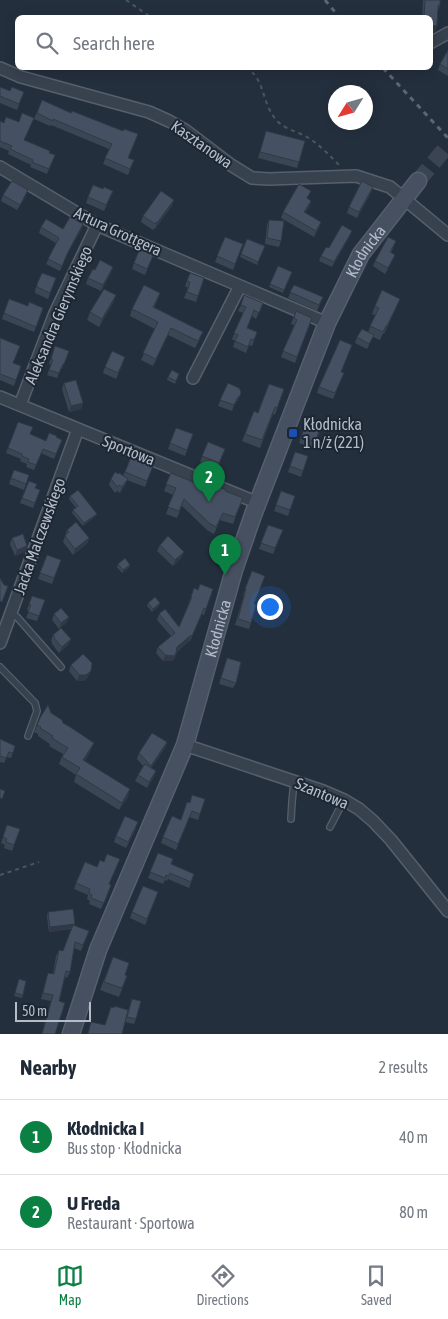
<!DOCTYPE html>
<meta charset="utf-8">
<style>
body{margin:0;font-family:"Asap Condensed",sans-serif;background:#f2f2f3;color:#1f2937}
.compass{position:absolute;left:328px;top:85px;width:45px;height:45px;border-radius:50%;background:#fff;box-shadow:0 2px 12px #0003;rotate:233deg}
.scale{position:absolute;left:15px;bottom:12px;width:76px;box-sizing:border-box;padding-left:5px;border:2px solid #b4bcc9;border-top:0;font-size:14px;line-height:18px;white-space:nowrap;color:#b4bcc9;-webkit-text-stroke:4px #1d2633;paint-order:stroke}
.you{position:absolute;left:269px;top:606px;width:18px;height:18px;margin:-12px;border:4px solid #fff;border-radius:50%;background:#1a73e8;box-shadow:0 0 0 8px #1a73e833}
.badge{display:grid;place-items:center;width:32px;height:32px;border-radius:50%;background:#0b8043;color:#fff;font-size:16px;font-weight:700}
.pin{position:absolute;translate:-50% -41px;filter:drop-shadow(0 1px 2px #0008)}
.pin::after{content:'';position:absolute;top:26px;width:18px;height:15px;background:inherit;clip-path:polygon(0 0,100% 0,50% 100%)}
.list{margin:0;padding:0;list-style:none}
h2{display:flex;justify-content:space-between;align-items:center;height:65px;margin:0;padding:0 20px;font-size:21px}
h2 small{font-size:16px;font-weight:400;color:#747a83}
.list li{display:grid;grid-template-columns:32px 1fr auto;gap:15px;align-items:center;box-sizing:border-box;height:75px;padding:0 20px;border-top:1px solid #e0e1e3}
.list b{display:block;font-size:19px;white-space:nowrap}
.list p{margin:0;font-size:16px;white-space:nowrap;color:#747a83}
.list em{font-size:16px;font-style:normal;color:#747a83}
.icon{flex:none;width:28px;height:28px;fill:none;stroke:currentColor;stroke-width:2;stroke-linecap:round;stroke-linejoin:round}
.map{position:relative;flex:none;width:448px;height:1034px;overflow:hidden}
.search{position:absolute;background:#fff;box-shadow:0 2px 12px #0003;left:15px;right:15px;top:15px;height:55px;display:flex;align-items:center;gap:12px;box-sizing:border-box;padding:0 18px;border-radius:8px;color:#747a83;font-size:19px}
.sheet{height:215px;background:#fff}
nav{display:flex;justify-content:space-around;align-items:center;box-sizing:border-box;height:70px;border-top:1px solid #e0e1e3;background:#fff;font-size:14px;color:#747a83}
nav a{display:grid;justify-items:center;gap:2px}
nav .on{color:#0b8043}
.map>svg:first-child{display:block}
</style>
<div class="map">
<svg width="448" height="1034" viewBox="0 0 448 1034">
<rect width="100%" height="100%" fill="#242f3e"/>
<g fill="none" stroke-linecap="round" stroke-linejoin="round">
<path stroke="#3a4453" stroke-width="16" stroke-dasharray="16 8" stroke-linecap="butt" d="M 418,181 L 448,145"/>
<g stroke="#565f6c" stroke-width="8">
<path id="lane" d="M 11,613 L 17,617 L 61,667
M 0,667 L 35,703 L 37,711 L 28,736
M 291,819 L 292,802 L 294,781
M 330,827 L 344,800"/>
</g>
<g stroke="#565f6c" stroke-width="14">
<path id="street" d="M 430,43 L 448,33
M 0,68 L 21,77 L 149,112 L 169,121 L 185,130 L 231,165 L 252,178 L 269,179 L 356,176 L 390,187 L 448,235
M 0,167 L 97,225 L 327,323
M 193,378 L 240,286
M 0,397 L 258,503
M 20,405 L 55,313 L 97,225
M 0,643 L 78,429
M 185,745 L 323,791 L 344,800 L 359,809 L 373,821 L 391,840 L 448,911"/>
</g>
<g stroke="#565f6c" stroke-width="19">
<g id="secondary">
<path id="s1" d="M 71,1034 L 98,950 L 185,745 L 234,570 L 253,515 L 327,323 L 361,254 L 418,181"/>
</g>
</g>
<path stroke="#44595c" stroke-width="2" stroke-dasharray="4 4" stroke-linecap="butt" d="M 126,0 L 152,18
M 245,68 C 248,69 252,72 254,74 C 264,86 264,104 274,117 C 281,128 296,131 307,137 C 319,144 329,155 339,165
M 0,875 L 39,862"/>
<use href="#lane" stroke="#38414e" stroke-width="5.5"/>
<use href="#street" stroke="#38414e" stroke-width="11"/>
<use href="#secondary" stroke="#465061" stroke-width="16"/>
<path stroke="#5a6575" stroke-width="3" stroke-dasharray="5 5" stroke-linecap="butt" d="M 325,0 L 340,18
M 383,68 L 448,138"/>
</g>
<path fill="#3b4654" d="M 423,0 L 440,0 L 440,5 L 438,11 L 435,32 L 430,18 L 422,18 Z
M 448,50 L 448,76 L 438,70 L 440,64 Z
M 0,87 L 10,91 L 24,92 L 17,110 L 0,103 Z
M 42,100 L 71,113 L 129,158 L 134,160 L 128,175 L 103,164 L 109,149 L 51,125 L 50,126 L 34,119 Z
M 0,121 L 24,140 L 55,155 L 47,174 L 30,167 L 31,165 L 8,154 L 9,151 L 0,147 Z
M 266,131 L 299,162 L 297,168 L 258,158 Z
M 103,189 L 113,191 L 104,211 L 86,203 L 88,197 Z
M 371,193 L 357,218 L 347,213 L 349,207 Z
M 3,195 L 26,196 L 17,210 L 1,201 Z
M 308,199 L 311,201 L 309,207 L 305,213 L 321,222 L 319,228 L 314,237 L 281,218 L 283,212 Z
M 172,206 L 155,229 L 154,228 L 153,230 L 141,222 L 143,216 Z
M 269,220 L 281,241 L 279,247 L 265,244 L 267,225 Z
M 83,224 L 81,230 L 68,252 L 60,271 L 46,264 L 56,243 L 39,233 L 41,227 L 63,229 Z
M 350,236 L 332,267 L 319,261 L 321,256 L 329,248 Z
M 225,237 L 243,244 L 233,270 L 215,262 Z
M 247,239 L 265,246 L 257,265 L 240,257 Z
M 396,241 L 391,253 L 392,261 L 385,274 L 373,266 L 375,261 Z
M 154,254 L 145,275 L 132,269 L 134,263 Z
M 278,266 L 292,272 L 283,293 L 269,287 Z
M 95,270 L 111,273 L 101,291 L 86,284 L 88,278 Z
M 42,273 L 56,278 L 48,299 L 35,293 L 35,290 Z
M 190,273 L 204,278 L 196,302 L 184,298 L 188,288 L 185,286 Z
M 294,285 L 323,297 L 317,311 L 288,298 Z
M 160,293 L 154,308 L 200,339 L 195,348 L 168,335 L 153,366 L 141,360 L 155,329 L 130,316 L 132,309 Z
M 116,295 L 113,303 L 99,327 L 87,320 L 90,312 Z
M 9,299 L 28,306 L 43,308 L 34,332 L 2,319 Z
M 263,303 L 256,319 L 252,316 L 247,328 L 257,332 L 252,346 L 249,345 L 246,353 L 233,347 L 235,341 L 232,339 L 243,313 L 238,311 L 241,305 Z
M 375,306 L 397,306 L 384,334 L 383,333 L 380,340 L 373,337 L 367,349 L 355,343 L 357,337 L 368,332 L 375,315 L 372,314 Z
M 296,311 L 312,318 L 295,363 L 281,357 L 294,325 L 291,324 Z
M 0,338 L 13,363 L 21,366 L 14,386 L 0,380 Z
M 55,346 L 69,351 L 62,369 L 61,368 L 57,378 L 47,375 L 51,365 L 49,364 Z
M 123,363 L 116,379 L 103,373 L 105,367 Z
M 344,373 L 333,399 L 317,393 L 319,387 Z
M 179,374 L 175,384 L 167,380 L 168,377 Z
M 64,383 L 83,403 L 81,409 L 69,412 L 62,389 Z
M 228,383 L 241,392 L 237,402 L 235,403 L 232,411 L 218,406 Z
M 284,389 L 275,415 L 273,414 L 260,448 L 242,441 L 254,411 L 258,413 Z
M 308,418 L 322,424 L 313,448 L 299,443 Z
M 18,422 L 30,434 L 46,441 L 56,437 L 62,440 L 54,459 L 41,453 L 34,470 L 26,467 L 27,464 L 20,461 L 21,459 L 6,453 Z
M 176,428 L 193,434 L 185,456 L 168,449 Z
M 208,442 L 225,449 L 217,469 L 200,462 Z
M 295,452 L 308,456 L 301,477 L 288,472 Z
M 131,457 L 153,466 L 145,487 L 127,480 L 125,485 L 120,493 L 117,491 L 115,493 L 109,485 L 111,479 L 118,474 L 123,476 Z
M 14,470 L 26,484 L 24,490 L 9,484 Z
M 171,473 L 215,491 L 225,491 L 243,498 L 233,524 L 220,520 L 214,534 L 207,530 L 182,506 L 177,518 L 166,514 L 173,495 L 164,491 Z
M 29,481 L 35,488 L 40,490 L 33,508 L 20,503 Z
M 281,491 L 295,496 L 288,516 L 274,511 Z
M 70,496 L 97,514 L 96,516 L 83,526 L 72,513 L 73,510 L 76,508 L 69,499 Z
M 268,525 L 283,530 L 273,554 L 259,549 Z
M 67,530 L 89,538 L 87,544 L 73,555 L 63,542 Z
M 12,538 L 25,552 L 15,556 L 10,544 Z
M 160,545 L 184,552 L 181,558 L 173,566 L 157,551 Z
M 47,555 L 61,560 L 52,584 L 38,579 Z
M 118,564 L 129,568 L 122,573 L 117,567 Z
M 252,571 L 254,604 L 251,623 L 249,629 L 235,625 L 244,595 L 243,595 Z
M 194,588 L 198,590 L 213,589 L 204,615 L 202,614 L 190,641 L 189,641 L 177,652 L 174,659 L 172,661 L 163,661 L 156,653 L 158,647 L 171,636 L 157,620 L 159,614 L 179,627 L 189,603 L 189,602 Z
M 32,596 L 45,600 L 37,621 L 26,618 L 29,611 L 27,610 Z
M 148,603 L 159,606 L 152,612 L 147,606 Z
M 54,614 L 69,617 L 66,623 L 59,629 L 52,620 Z
M 53,635 L 71,639 L 68,645 L 59,653 L 52,644 L 52,642 L 51,641 Z
M 227,658 L 236,683 L 233,688 L 219,684 Z
M 71,665 L 88,677 L 84,681 L 77,681 L 69,671 Z
M 51,713 L 63,723 L 91,750 L 85,761 L 128,797 L 119,810 L 74,782 L 76,775 L 59,764 L 63,754 L 49,746 L 50,744 L 38,736 L 38,734 L 34,732 L 40,718 Z
M 0,739 L 15,746 L 11,758 L 7,757 L 4,763 L 0,762 Z
M 167,742 L 165,748 L 151,768 L 154,777 L 147,788 L 135,781 L 138,775 L 143,766 L 137,759 L 139,753 Z
M 205,799 L 198,820 L 189,817 L 176,850 L 161,843 L 163,837 L 180,820 L 189,803 Z
M 7,825 L 20,829 L 12,851 L 4,848 L 5,845 L 1,843 Z
M 136,828 L 126,848 L 114,842 L 116,836 Z
M 158,853 L 171,864 L 194,874 L 189,888 L 168,879 L 167,881 L 165,880 L 163,884 L 148,878 Z
M 76,883 L 110,884 L 109,890 L 101,909 L 89,904 L 90,901 L 87,899 L 88,895 L 74,889 Z
M 156,898 L 145,925 L 130,918 L 132,912 Z
M 48,912 L 74,926 L 89,931 L 81,951 L 74,948 L 70,972 L 67,978 L 65,977 L 59,1001 L 59,1020 L 55,1034 L 42,1034 L 51,1001 L 41,999 L 46,979 L 48,973 L 53,974 L 56,956 L 59,950 L 63,951 L 71,929 L 49,932 L 47,917 Z
M 113,957 L 125,975 L 127,976 L 119,997 L 100,990 Z
M 19,979 L 23,995 L 22,998 L 14,996 Z
M 132,999 L 136,1019 L 134,1024 L 125,1022 Z"/>
<path fill="#303945" d="M 430,26 L 437,26 L 435,32 L 430,32 Z
M 373,187 L 371,193 L 357,218 L 359,212 Z
M 28,190 L 26,196 L 17,210 L 20,205 Z
M 174,200 L 172,206 L 155,229 L 157,223 Z
M 311,201 L 309,207 L 302,218 L 304,212 Z
M 321,222 L 319,228 L 314,237 L 316,231 Z
M 83,224 L 81,230 L 66,257 L 68,252 Z
M 352,231 L 350,236 L 332,267 L 334,262 Z
M 113,267 L 111,273 L 101,291 L 103,285 Z
M 116,295 L 113,303 L 99,327 L 102,319 Z
M 400,299 L 397,306 L 384,334 L 387,326 Z
M 240,396 L 237,402 L 235,403 L 232,411 L 238,397 Z
M 83,403 L 81,409 L 69,412 L 71,406 Z
M 128,479 L 125,485 L 120,493 L 122,487 Z
M 97,514 L 96,516 L 83,526 L 84,523 Z
M 89,538 L 87,544 L 73,555 L 75,549 Z
M 27,546 L 25,552 L 15,556 L 17,550 Z
M 184,552 L 181,558 L 173,566 L 175,560 Z
M 130,565 L 129,568 L 122,573 L 123,570 Z
M 160,603 L 159,606 L 152,612 L 153,609 Z
M 69,617 L 66,623 L 59,629 L 61,623 Z
M 191,635 L 189,641 L 175,653 L 177,647 Z
M 71,639 L 68,645 L 59,653 L 62,647 Z
M 176,653 L 174,659 L 172,661 L 163,661 L 165,655 Z
M 91,671 L 88,677 L 84,681 L 77,681 L 79,675 Z
M 167,742 L 165,748 L 149,772 L 151,766 Z
M 94,743 L 91,750 L 81,768 L 83,760 Z
M 156,771 L 154,777 L 147,788 L 149,782 Z
M 130,789 L 128,797 L 119,810 L 122,803 Z
M 75,924 L 73,928 L 49,932 L 50,927 Z"/>
<path fill="#455162" stroke="#303945" d="M 425,0 L 440,0 L 440,5 L 438,5 L 437,26 L 430,26 L 430,18 L 424,18 Z
M 448,50 L 448,69 L 440,64 Z
M 0,87 L 10,91 L 12,87 L 24,92 L 19,104 L 0,96 Z
M 42,100 L 71,113 L 72,111 L 123,131 L 124,129 L 138,134 L 128,158 L 134,160 L 130,169 L 105,158 L 112,144 L 53,119 L 53,121 L 37,113 Z
M 22,113 L 34,118 L 24,140 L 50,151 L 49,153 L 55,155 L 49,169 L 32,162 L 33,160 L 10,149 L 12,146 L 0,141 L 0,121 L 4,123 L 6,117 L 19,122 Z
M 266,131 L 305,141 L 299,162 L 260,152 Z
M 12,181 L 28,190 L 20,205 L 3,195 Z
M 362,181 L 373,187 L 359,212 L 349,207 Z
M 299,184 L 311,191 L 307,198 L 311,201 L 304,212 L 321,222 L 316,231 L 283,212 Z
M 93,185 L 103,189 L 104,187 L 113,191 L 106,205 L 88,197 Z
M 161,191 L 174,200 L 157,223 L 156,222 L 155,224 L 143,216 Z
M 70,217 L 83,224 L 68,252 L 62,266 L 48,259 L 59,238 L 41,227 L 46,219 L 63,229 Z
M 269,220 L 284,221 L 281,241 L 267,238 Z
M 342,225 L 352,231 L 334,262 L 321,256 L 326,247 L 329,248 Z
M 225,237 L 243,244 L 235,264 L 217,256 Z
M 388,237 L 396,241 L 390,252 L 395,255 L 388,268 L 375,261 Z
M 247,239 L 265,246 L 258,262 L 241,254 Z
M 140,248 L 154,254 L 147,269 L 134,263 Z
M 100,260 L 113,267 L 103,285 L 88,278 L 93,269 L 95,270 Z
M 278,266 L 292,272 L 284,290 L 270,284 Z
M 42,273 L 56,278 L 50,293 L 37,287 L 37,284 Z
M 190,273 L 204,278 L 198,296 L 187,292 L 190,282 L 187,281 Z
M 144,285 L 160,293 L 153,307 L 203,332 L 198,341 L 171,328 L 156,359 L 143,353 L 158,322 L 132,309 Z
M 294,285 L 323,297 L 319,305 L 290,292 Z
M 104,289 L 116,295 L 102,319 L 90,312 Z
M 382,290 L 400,299 L 387,326 L 386,326 L 383,332 L 370,326 L 379,308 L 375,306 Z
M 244,295 L 263,303 L 259,313 L 254,310 L 247,328 L 257,332 L 254,340 L 251,339 L 248,347 L 235,341 L 238,335 L 234,333 L 246,307 L 241,305 Z
M 9,299 L 28,306 L 29,302 L 43,308 L 36,327 L 4,313 Z
M 296,311 L 312,318 L 297,357 L 283,351 L 297,320 L 294,318 Z
M 362,329 L 374,335 L 369,344 L 357,337 Z
M 0,338 L 20,346 L 13,363 L 21,366 L 16,380 L 0,374 Z
M 340,340 L 352,345 L 341,372 L 344,373 L 335,393 L 319,387 Z
M 55,346 L 69,351 L 64,364 L 63,364 L 59,373 L 49,370 L 53,360 L 51,359 Z
M 112,351 L 125,357 L 118,373 L 105,367 Z
M 172,370 L 179,374 L 176,381 L 168,377 Z
M 76,380 L 83,403 L 71,406 L 64,383 Z
M 228,383 L 239,388 L 241,392 L 240,396 L 238,397 L 234,405 L 220,400 Z
M 269,384 L 284,389 L 277,408 L 275,407 L 262,440 L 245,434 L 254,411 L 258,413 Z
M 308,418 L 322,424 L 315,442 L 301,437 Z
M 18,422 L 33,427 L 30,434 L 46,441 L 49,433 L 57,436 L 56,437 L 62,440 L 56,454 L 43,449 L 36,465 L 28,462 L 29,459 L 22,456 L 22,454 L 8,448 Z
M 176,428 L 193,434 L 187,450 L 170,443 Z
M 208,442 L 225,449 L 219,463 L 202,456 Z
M 295,452 L 308,456 L 303,471 L 290,466 Z
M 131,457 L 153,466 L 147,481 L 125,472 Z
M 14,470 L 29,475 L 26,484 L 11,478 Z
M 115,472 L 118,474 L 119,473 L 128,479 L 122,487 L 119,485 L 117,487 L 111,479 Z
M 171,473 L 215,491 L 217,486 L 226,490 L 225,491 L 243,498 L 235,517 L 223,513 L 216,527 L 209,523 L 184,499 L 179,511 L 168,507 L 176,488 L 166,484 Z
M 29,481 L 37,484 L 35,488 L 40,490 L 35,503 L 22,498 Z
M 78,490 L 97,514 L 84,523 L 73,510 L 78,506 L 70,496 Z
M 281,491 L 295,496 L 290,510 L 276,505 Z
M 76,522 L 89,538 L 75,549 L 65,536 L 69,532 L 67,530 Z
M 268,525 L 283,530 L 275,548 L 261,543 Z
M 23,534 L 27,546 L 17,550 L 12,538 Z
M 168,536 L 184,552 L 175,560 L 160,545 Z
M 47,555 L 61,560 L 54,578 L 40,573 Z
M 125,558 L 130,565 L 123,570 L 118,564 Z
M 252,571 L 265,576 L 254,604 L 256,605 L 251,623 L 238,619 L 246,589 L 245,589 Z
M 0,578 L 4,585 L 8,586 L 2,602 L 0,601 Z
M 200,584 L 213,589 L 206,609 L 204,608 L 192,636 L 191,635 L 177,647 L 176,653 L 174,656 L 165,655 L 158,647 L 175,633 L 159,614 L 165,609 L 179,627 L 192,597 L 191,597 L 194,588 L 198,590 Z
M 32,596 L 45,600 L 39,616 L 28,612 L 31,605 L 29,604 Z
M 155,597 L 160,603 L 153,609 L 148,603 Z
M 61,608 L 69,617 L 61,623 L 54,614 Z
M 61,628 L 71,639 L 62,647 L 54,638 L 55,637 L 53,635 Z
M 83,654 L 92,663 L 91,671 L 86,675 L 79,675 L 71,665 Z
M 227,658 L 241,662 L 236,683 L 221,678 Z
M 48,705 L 51,713 L 62,720 L 63,723 L 70,727 L 94,743 L 83,760 L 130,789 L 122,803 L 76,774 L 80,768 L 62,757 L 68,748 L 52,738 L 53,736 L 40,728 L 41,727 L 37,725 L 40,718 Z
M 152,733 L 167,742 L 151,766 L 139,753 Z
M 0,739 L 15,746 L 13,753 L 9,752 L 6,758 L 0,756 Z
M 145,764 L 156,771 L 149,782 L 138,775 Z
M 0,789 L 5,791 L 2,799 L 0,798 Z
M 192,795 L 205,799 L 200,814 L 192,811 L 178,844 L 163,837 L 172,816 L 181,820 L 187,802 L 190,803 Z
M 125,816 L 138,822 L 128,842 L 116,836 Z
M 7,825 L 20,829 L 14,845 L 6,842 L 7,839 L 3,837 Z
M 158,853 L 173,859 L 171,864 L 194,874 L 191,882 L 170,873 L 169,876 L 166,875 L 165,878 L 150,872 Z
M 107,854 L 120,859 L 109,884 L 111,885 L 104,903 L 91,898 L 92,895 L 89,893 L 90,889 L 76,883 L 85,862 L 97,867 L 100,860 L 104,862 Z
M 143,886 L 158,892 L 147,919 L 132,912 Z
M 73,909 L 75,924 L 50,927 L 48,912 Z
M 73,925 L 89,931 L 83,945 L 75,942 L 70,972 L 66,971 L 59,1001 L 65,1003 L 55,1034 L 42,1034 L 53,995 L 43,993 L 48,973 L 54,974 L 59,950 L 63,951 Z
M 113,957 L 129,963 L 125,975 L 127,976 L 122,988 L 104,982 Z
M 19,979 L 26,981 L 23,995 L 15,993 Z
M 132,999 L 141,1001 L 136,1019 L 127,1017 Z
M 114,1006 L 128,1010 L 122,1034 L 88,1034 L 91,1022 L 105,1025 L 111,1007 L 114,1008 Z"/>
<rect fill="#1a4fb4" stroke="#1d2633" stroke-width="2" x="288" y="428" width="10" height="10" rx="2.5"/>
<g text-anchor="middle" stroke-width="4" stroke-linejoin="round" paint-order="stroke">
<g font-size="16" fill="#b4bcc9" stroke="#1d2633">
<text transform="translate(202 144) rotate(35)" y="6">Kasztanowa</text>
<text transform="translate(118 231) rotate(25)" y="6">Artura Grottgera</text>
<text dy="6" stroke="none"><textPath href="#s1" startOffset="838">Kłodnicka</textPath></text>
<text transform="translate(58 315) rotate(-67)" y="6">Aleksandra Gierymskiego</text>
<text transform="translate(129 450) rotate(22)" y="6">Sportowa</text>
<text transform="translate(39 536) rotate(-70)" y="6">Jacka Malczewskiego</text>
<text dy="6" stroke="none"><textPath href="#s1" startOffset="432">Kłodnicka</textPath></text>
<text transform="translate(322 793) rotate(23)" y="6">Szantowa</text>
</g>
<g font-size="16" fill="#b4bcc9" stroke="#1d2633" text-anchor="start">
<text x="303" y="430">Kłodnicka<tspan x="303" dy="18">1 n/ż (221)</tspan></text>
</g>
</g>
</svg>
<svg class="compass" viewBox="-18 -18 36 36"><path d="M0-13l5 13h-10z" fill="#e53935"/><path d="M0 13l5-13h-10z" fill="#747a83"/></svg>
<div class="scale">50 m</div>
<div class="you"></div>
<div class="pin badge" style="left:225px;top:575px">1</div>
<div class="pin badge" style="left:209px;top:502px">2</div>
<div class="search"><svg class="icon" aria-label="search" viewBox="0 0 24 24"><circle cx="10" cy="10" r="6"/><path d="M15 15l6 6"/></svg>Search here</div>
</div>
<section class="sheet">
<h2>Nearby<small>2 results</small></h2>
<ul class="list">
<li><span class="badge">1</span><div><b>Kłodnicka I</b><p>Bus stop · Kłodnicka</p></div><em>40 m</em></li>
<li><span class="badge">2</span><div><b>U Freda</b><p>Restaurant · Sportowa</p></div><em>80 m</em></li>
</ul>
</section>
<nav>
<a class="on"><svg class="icon" aria-label="map" viewBox="0 0 24 24"><path d="M3 6l6-2 6 2 6-2v14l-6 2-6-2-6 2zM9 4v14M15 6v14"/></svg>Map</a>
<a><svg class="icon" aria-label="directions" viewBox="0 0 24 24"><path d="M12 3l9 9-9 9-9-9zM9 14v-3h6M13 9l2 2-2 2"/></svg>Directions</a>
<a><svg class="icon" aria-label="saved" viewBox="0 0 24 24"><path d="M7 4h10v16l-5-4-5 4z"/></svg>Saved</a>
</nav>
